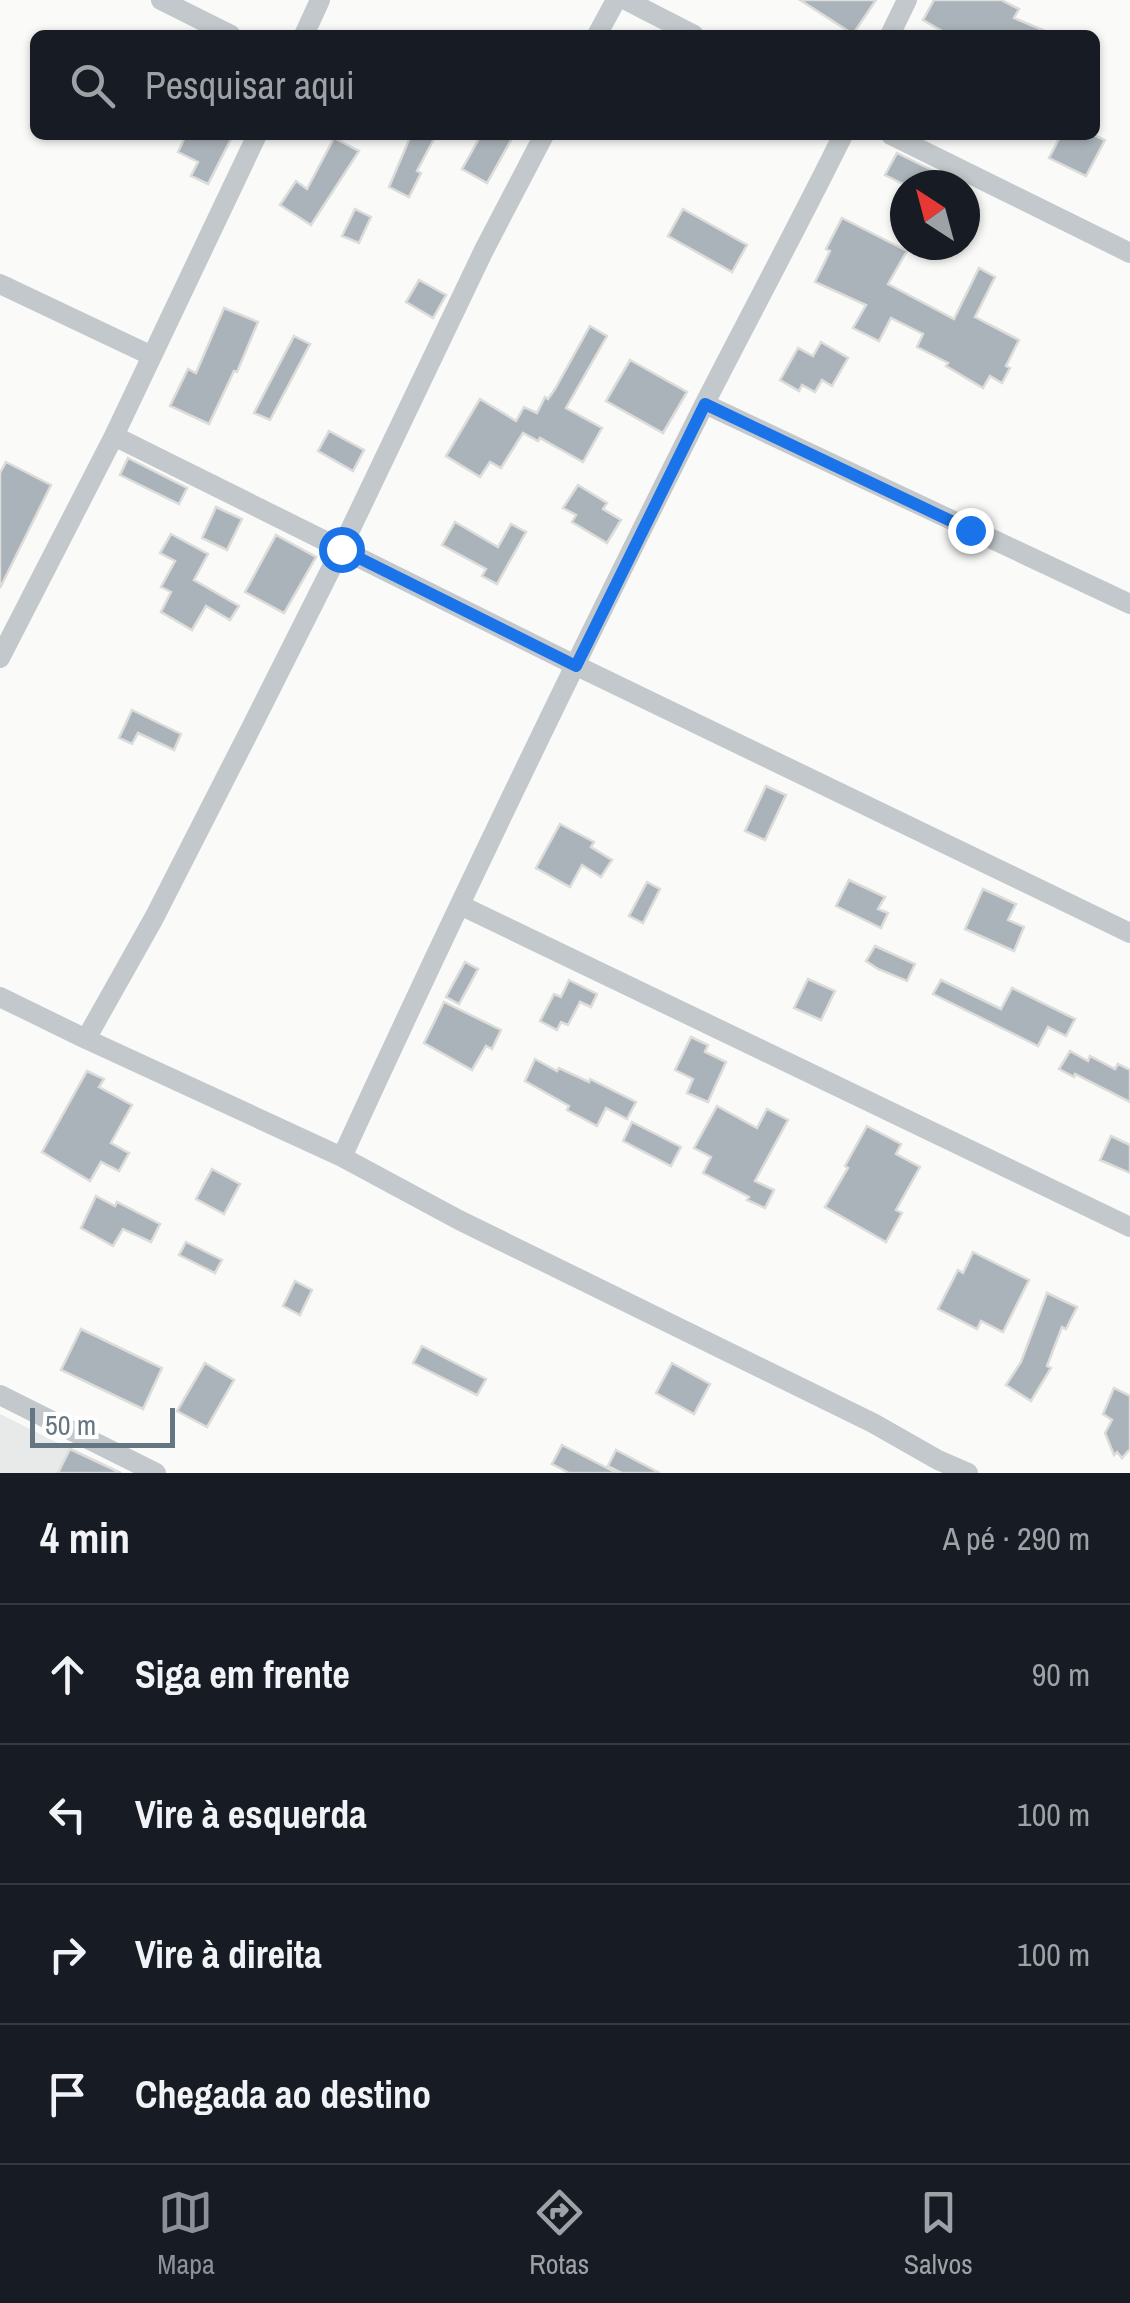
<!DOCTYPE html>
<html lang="pt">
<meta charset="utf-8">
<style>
body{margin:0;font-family:"Archivo Narrow",sans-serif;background:#20242c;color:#f1f3f6}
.compass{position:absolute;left:890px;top:170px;width:90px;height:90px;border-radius:50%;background:#171b24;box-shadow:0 2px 8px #0004;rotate:324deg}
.scale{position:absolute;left:30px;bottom:25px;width:145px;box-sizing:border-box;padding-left:10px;border:5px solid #657683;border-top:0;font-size:28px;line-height:35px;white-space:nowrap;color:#657683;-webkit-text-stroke:8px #fff;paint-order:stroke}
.stop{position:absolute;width:30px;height:30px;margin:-22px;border:8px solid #1a73e8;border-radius:50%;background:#fff}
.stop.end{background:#1a73e8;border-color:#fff;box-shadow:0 2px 10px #0008}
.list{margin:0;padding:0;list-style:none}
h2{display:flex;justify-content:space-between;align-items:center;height:130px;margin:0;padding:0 40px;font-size:42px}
h2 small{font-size:32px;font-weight:400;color:#9ea1a6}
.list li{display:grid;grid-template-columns:65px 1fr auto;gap:30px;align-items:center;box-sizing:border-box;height:140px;padding:0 40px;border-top:2px solid #363941}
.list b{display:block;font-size:38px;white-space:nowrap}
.list em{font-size:32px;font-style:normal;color:#9ea1a6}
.icon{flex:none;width:55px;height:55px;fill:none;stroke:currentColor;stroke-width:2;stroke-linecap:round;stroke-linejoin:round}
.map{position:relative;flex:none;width:1130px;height:1473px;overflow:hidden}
.search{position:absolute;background:#171b24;box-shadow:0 2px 8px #0004;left:30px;right:30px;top:30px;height:110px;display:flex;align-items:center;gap:25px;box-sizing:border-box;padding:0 35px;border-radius:15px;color:#9ea1a6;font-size:38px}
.sheet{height:690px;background:#171b24}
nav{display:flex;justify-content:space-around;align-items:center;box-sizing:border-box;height:140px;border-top:2px solid #363941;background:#171b24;font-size:28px;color:#9ea1a6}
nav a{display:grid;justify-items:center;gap:5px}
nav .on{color:#8c9099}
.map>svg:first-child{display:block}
</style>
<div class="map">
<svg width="1130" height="1473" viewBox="0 0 1130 1473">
<rect width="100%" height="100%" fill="#fafaf8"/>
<path fill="#e8e9e9" d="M 0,1414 L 70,1449 L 121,1473 L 0,1473 Z"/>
<path fill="#aab3b9" stroke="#dcdcda" stroke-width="2.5" d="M 800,0 L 876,0 L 853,34 Z
M 934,0 L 1001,0 L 1019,9 L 1014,18 L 1055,35 L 949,35 L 923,20 Z
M 186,135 L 233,135 L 208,184 L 191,176 L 198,162 L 178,152 Z
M 411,135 L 436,135 L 417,171 L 421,173 L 409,197 L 389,187 Z
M 481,135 L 514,135 L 487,183 L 462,169 Z
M 1061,135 L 1094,135 L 1105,140 L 1086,176 L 1049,158 Z
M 334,138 L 359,151 L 311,225 L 280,205 L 296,181 L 307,189 Z
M 897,153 L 942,175 L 936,185 L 905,185 L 885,175 Z
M 355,209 L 371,217 L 359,243 L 342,236 Z
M 683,209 L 747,245 L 732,272 L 668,236 Z
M 842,218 L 907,251 L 888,284 L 954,319 L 979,268 L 995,277 L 975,317 L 1019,340 L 1006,366 L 1010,368 L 1002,383 L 990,376 L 983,388 L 946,366 L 948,363 L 917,347 L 923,334 L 891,318 L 879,341 L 853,328 L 866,305 L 815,282 L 830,251 L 826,249 Z
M 419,280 L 446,295 L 433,318 L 406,302 Z
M 224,308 L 258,322 L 237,372 L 234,371 L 209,424 L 170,406 L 188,369 L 196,373 Z
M 590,326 L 607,336 L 566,408 L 602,428 L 583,462 L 540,438 L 538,441 L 523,433 L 501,468 L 490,462 L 480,477 L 446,456 L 480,399 L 516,421 L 524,407 L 537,413 L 545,397 L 548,399 L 555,389 Z
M 294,336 L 310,344 L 270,420 L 254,413 Z
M 821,342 L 848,358 L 832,386 L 822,380 L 815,392 L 802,385 L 799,391 L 780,380 L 798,348 L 813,356 Z
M 630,360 L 687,392 L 663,433 L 606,401 Z
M 329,431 L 364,450 L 353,471 L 318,451 Z
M 128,458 L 187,488 L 179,504 L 120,475 Z
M 6,462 L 51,485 L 0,588 L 0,473 Z
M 578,485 L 607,503 L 603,509 L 621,520 L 607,543 L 572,522 L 576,515 L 563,508 Z
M 216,507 L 242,519 L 227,550 L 202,538 Z
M 455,522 L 498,547 L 511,524 L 526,532 L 497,584 L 482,576 L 486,569 L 442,545 Z
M 171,534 L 208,554 L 194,580 L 239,606 L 230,620 L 206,606 L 192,630 L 161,612 L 171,592 L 161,587 L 175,561 L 160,553 Z
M 276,535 L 316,557 L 284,613 L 245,592 Z
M 132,710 L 181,734 L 174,750 L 138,733 L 132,744 L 119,738 Z
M 766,786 L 786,795 L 765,840 L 745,831 Z
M 560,824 L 594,842 L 591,847 L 612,860 L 601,877 L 582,865 L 570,887 L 536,868 Z
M 849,880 L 885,897 L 878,909 L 888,913 L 881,928 L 836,906 Z
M 647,882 L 660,889 L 643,923 L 629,916 Z
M 983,889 L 1016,904 L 1008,920 L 1024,927 L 1014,951 L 965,929 Z
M 875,946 L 915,964 L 907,981 L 878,969 L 866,961 Z
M 465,962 L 478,969 L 459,1004 L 446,997 Z
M 808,979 L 835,991 L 821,1020 L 794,1008 Z
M 569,980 L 597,994 L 591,1007 L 580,1002 L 568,1025 L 561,1022 L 557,1030 L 540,1021 L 554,994 L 561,997 Z
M 941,980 L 1001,1009 L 1012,988 L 1075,1019 L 1066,1036 L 1048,1027 L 1038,1046 L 933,994 Z
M 444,1002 L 501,1030 L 492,1049 L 486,1046 L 472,1070 L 424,1043 Z
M 691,1037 L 708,1045 L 705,1052 L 726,1062 L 708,1102 L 687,1093 L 693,1079 L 675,1070 Z
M 1070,1051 L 1088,1061 L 1090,1056 L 1115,1069 L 1118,1064 L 1130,1070 L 1130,1102 L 1075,1074 L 1074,1077 L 1059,1069 Z
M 535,1059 L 557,1071 L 559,1068 L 589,1082 L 590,1079 L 636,1102 L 627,1119 L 606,1108 L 597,1126 L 567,1110 L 569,1106 L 525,1081 Z
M 87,1071 L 104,1079 L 99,1087 L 132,1105 L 111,1143 L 129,1153 L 119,1171 L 101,1162 L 90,1181 L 42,1152 Z
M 717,1106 L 757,1128 L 767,1109 L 788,1120 L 755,1181 L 774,1190 L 765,1208 L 747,1200 L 749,1197 L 703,1173 L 711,1157 L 694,1148 Z
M 632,1122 L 681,1147 L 671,1166 L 623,1141 Z
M 867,1126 L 901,1144 L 896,1154 L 920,1167 L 896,1210 L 902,1213 L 886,1242 L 825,1207 L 848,1168 L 845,1166 Z
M 1111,1136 L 1130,1145 L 1130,1173 L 1100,1160 Z
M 212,1169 L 240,1184 L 224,1214 L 196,1199 Z
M 96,1196 L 115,1206 L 117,1202 L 160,1224 L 151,1242 L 123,1229 L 113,1246 L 81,1228 Z
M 186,1242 L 222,1260 L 215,1273 L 179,1255 Z
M 973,1252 L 1029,1280 L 1003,1332 L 981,1321 L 977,1329 L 938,1309 L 958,1270 L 963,1273 Z
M 295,1281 L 312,1290 L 300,1315 L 283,1306 Z
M 1047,1293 L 1077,1307 L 1066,1329 L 1062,1327 L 1047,1366 L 1051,1368 L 1031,1401 L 1006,1385 L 1021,1362 Z
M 81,1329 L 162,1368 L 143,1409 L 61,1370 Z
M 422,1346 L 486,1379 L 477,1395 L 413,1363 Z
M 205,1363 L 234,1380 L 207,1427 L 177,1411 Z
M 672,1363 L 710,1384 L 694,1414 L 656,1393 Z
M 1114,1388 L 1130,1396 L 1130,1449 L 1122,1458 L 1117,1452 L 1114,1455 L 1105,1433 L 1112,1420 L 1103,1414 Z
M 562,1445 L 617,1473 L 569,1473 L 552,1464 Z
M 70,1449 L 121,1473 L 58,1473 Z
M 616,1450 L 660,1473 L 622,1473 L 608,1466 Z"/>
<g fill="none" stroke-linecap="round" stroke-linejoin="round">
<path stroke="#c3c8cc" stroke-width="20" d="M 161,0 L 231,35
M 626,0 L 694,35
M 304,35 L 320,0
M 597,35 L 616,0
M 890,35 L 907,0
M 891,135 L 1130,253
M 0,284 L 152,356
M 705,404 L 1130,604
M 114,436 L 577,666 L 1130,933
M 0,658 L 114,436 L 257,135
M 460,905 L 1130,1227
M 0,997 L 86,1039 L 342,1157 L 459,1220 L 873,1423 L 938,1460 L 968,1473
M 86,1039 L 154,918 L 251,728 L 341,549 L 484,250 L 544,135
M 342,1157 C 458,904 579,654 704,405 C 750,315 798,226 843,135
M 0,1395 L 156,1473"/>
</g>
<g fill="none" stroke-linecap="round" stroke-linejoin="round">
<path stroke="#1a73e8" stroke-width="12" d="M 341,549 L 576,666 L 705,404 L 970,530"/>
</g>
</svg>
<svg class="compass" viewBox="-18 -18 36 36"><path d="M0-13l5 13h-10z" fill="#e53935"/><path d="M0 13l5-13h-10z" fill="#9ea1a6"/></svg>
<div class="scale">50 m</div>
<div class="stop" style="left:341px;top:549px"></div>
<div class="stop end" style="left:970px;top:530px"></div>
<div class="search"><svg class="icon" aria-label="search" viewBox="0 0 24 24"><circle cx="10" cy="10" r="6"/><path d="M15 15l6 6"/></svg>Pesquisar aqui</div>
</div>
<section class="sheet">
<h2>4 min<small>A pé · 290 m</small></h2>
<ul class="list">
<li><svg class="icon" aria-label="ahead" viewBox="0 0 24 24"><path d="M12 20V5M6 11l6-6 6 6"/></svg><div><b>Siga em frente</b></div><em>90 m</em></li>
<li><svg class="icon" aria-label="left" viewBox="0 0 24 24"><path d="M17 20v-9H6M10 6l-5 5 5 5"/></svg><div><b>Vire à esquerda</b></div><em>100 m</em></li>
<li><svg class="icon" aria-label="right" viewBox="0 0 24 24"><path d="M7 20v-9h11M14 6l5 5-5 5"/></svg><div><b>Vire à direita</b></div><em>100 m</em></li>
<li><svg class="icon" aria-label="arrive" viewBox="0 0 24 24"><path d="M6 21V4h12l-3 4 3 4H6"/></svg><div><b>Chegada ao destino</b></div></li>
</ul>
</section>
<nav>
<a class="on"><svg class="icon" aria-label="map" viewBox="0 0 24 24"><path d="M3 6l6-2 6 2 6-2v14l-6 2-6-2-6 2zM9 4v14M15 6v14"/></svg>Mapa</a>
<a><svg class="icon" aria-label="directions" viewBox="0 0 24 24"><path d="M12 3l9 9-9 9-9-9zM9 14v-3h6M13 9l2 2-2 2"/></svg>Rotas</a>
<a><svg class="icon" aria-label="saved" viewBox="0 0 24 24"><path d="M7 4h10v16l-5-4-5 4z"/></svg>Salvos</a>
</nav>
